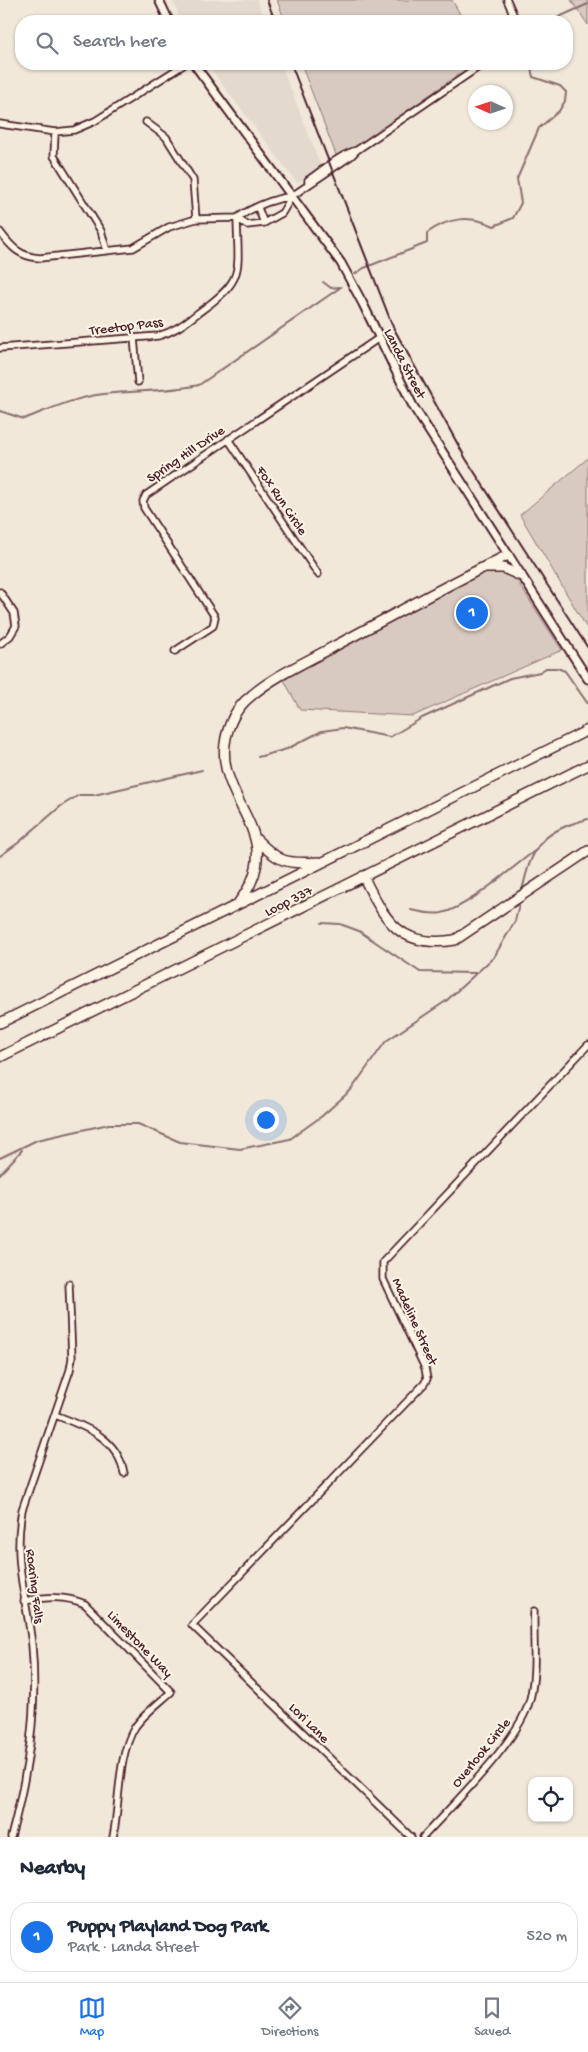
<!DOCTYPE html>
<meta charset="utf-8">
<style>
body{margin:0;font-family:"Gochi Hand",sans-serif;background:#f2f2f3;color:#1f2937}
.controls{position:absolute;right:15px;bottom:15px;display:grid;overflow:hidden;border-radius:10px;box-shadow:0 1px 4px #0004}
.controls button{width:45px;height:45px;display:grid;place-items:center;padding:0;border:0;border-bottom:1px solid #e0e1e3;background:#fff;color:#1f2937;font:25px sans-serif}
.compass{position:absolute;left:468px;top:85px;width:45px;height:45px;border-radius:50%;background:#fff;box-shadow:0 1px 4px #0004;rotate:273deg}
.you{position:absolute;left:265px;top:1119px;width:18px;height:18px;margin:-12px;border:4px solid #fff;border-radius:50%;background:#1a73e8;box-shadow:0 0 0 8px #1a73e833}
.badge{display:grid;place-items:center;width:32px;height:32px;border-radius:50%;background:#1a73e8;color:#fff;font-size:16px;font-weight:700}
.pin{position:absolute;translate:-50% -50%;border:2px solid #fff;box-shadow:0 1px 5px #0006}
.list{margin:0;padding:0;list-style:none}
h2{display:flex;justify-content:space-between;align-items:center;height:65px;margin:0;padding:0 20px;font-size:21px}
h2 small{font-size:16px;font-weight:400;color:#747a83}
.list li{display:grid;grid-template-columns:32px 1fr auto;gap:15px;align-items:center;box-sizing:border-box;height:70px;margin:0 10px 10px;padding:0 10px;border:1px solid #e0e1e3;border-radius:20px}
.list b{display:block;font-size:19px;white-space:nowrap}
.list p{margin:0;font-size:16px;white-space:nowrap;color:#747a83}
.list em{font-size:16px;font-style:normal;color:#747a83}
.icon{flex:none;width:28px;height:28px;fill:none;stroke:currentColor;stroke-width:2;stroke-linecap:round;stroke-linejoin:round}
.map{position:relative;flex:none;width:588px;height:1837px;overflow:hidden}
.search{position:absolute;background:#fff;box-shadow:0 1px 4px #0004;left:15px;right:15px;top:15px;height:55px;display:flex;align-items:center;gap:12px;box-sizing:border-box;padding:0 18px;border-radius:20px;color:#747a83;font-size:19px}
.sheet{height:145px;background:#fff}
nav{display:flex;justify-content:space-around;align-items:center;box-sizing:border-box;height:70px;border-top:1px solid #e0e1e3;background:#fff;font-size:14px;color:#747a83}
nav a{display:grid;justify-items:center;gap:2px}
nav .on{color:#1a73e8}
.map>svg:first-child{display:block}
</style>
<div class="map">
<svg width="588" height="1837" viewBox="0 0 588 1837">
<rect width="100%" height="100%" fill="#f1e8da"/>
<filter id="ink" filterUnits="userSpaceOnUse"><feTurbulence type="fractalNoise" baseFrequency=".02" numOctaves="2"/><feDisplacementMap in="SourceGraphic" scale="10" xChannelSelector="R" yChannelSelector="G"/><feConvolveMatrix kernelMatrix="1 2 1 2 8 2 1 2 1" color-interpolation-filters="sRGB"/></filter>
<g filter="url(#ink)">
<path fill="#e4d9cd" d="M 172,0 L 257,0 L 265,21 L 182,21 Z
M 207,64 L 281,64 L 322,169 L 297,183 Z"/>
<path fill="#d8cac0" stroke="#917476" d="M 277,0 L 452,0 L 464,21 L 285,21 Z
M 571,0 L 588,0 L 588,25 Z
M 301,64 L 473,64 L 338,160 Z
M 588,458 L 588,630 L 520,515 Z
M 493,570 L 513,575 L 562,650 L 413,716 L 300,710 L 284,680 L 476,574 Z"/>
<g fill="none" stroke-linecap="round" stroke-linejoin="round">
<path stroke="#8b6d6f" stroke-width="2" d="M 550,21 L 588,4
M 355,274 L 364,268 L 427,243 L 427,233 C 449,217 470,215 494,226 L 513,218 L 521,203 L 517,179 L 539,128 L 559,111 L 565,101 L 566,92 L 560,86 L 533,77 L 530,64
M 323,282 L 331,288 L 339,287
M 0,411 L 24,419 C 50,409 76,397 104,394 C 136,390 168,392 199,385 L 341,287
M 258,757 L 287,749 L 322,731 L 343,728 L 390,737 L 422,718 L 510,678 L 540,672 L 546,668 L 557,668 L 565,671 L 588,704
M 0,856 L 18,843 L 61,806 L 79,795 L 94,795 L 202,770
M 522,891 C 532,845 542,831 588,819
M 411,910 C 421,912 431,915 442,913 C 469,907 512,867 536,850
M 322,923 L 340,924 L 359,931 L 420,972 L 476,973
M 0,1158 L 37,1140 L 109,1124 L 138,1124 L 180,1142 L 240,1149 L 290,1139 L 322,1116 L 351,1090 L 386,1041 L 446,1001 L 494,957 L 515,921 L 520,900
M 0,1174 L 22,1150"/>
<g stroke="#4a1f2b" stroke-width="9">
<path id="minor" d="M 507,0 L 516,21
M 146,122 L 166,137 L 193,180 L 196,219
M 0,124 L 55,132 L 74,130 L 95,121 L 185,64
M 55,132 L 54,156 L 101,231 L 107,251
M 308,184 L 308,180 C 323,170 339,155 357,150
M 258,208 L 264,223
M 237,218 C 253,207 274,199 292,196
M 0,232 C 11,247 20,257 40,258 L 133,248 L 169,227 L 196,219 L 237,218 L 247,225 L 264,223 L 282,213 L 292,196 L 351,156 L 357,150 L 483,64
M 134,338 L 138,382
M 0,348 L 158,336 C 174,332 185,323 198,313 C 246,279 238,273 237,218
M 228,439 L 318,574
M 0,592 L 14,613 L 16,626 L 10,636 L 0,644
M 175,651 L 210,628 L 213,626 L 215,617 L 144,508 L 143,501 L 146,495 L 379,338
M 55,1415 C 86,1427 117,1437 124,1473
M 24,1601 C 47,1597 64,1595 85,1604 L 171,1692 C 159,1703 144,1714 135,1727 C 117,1756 120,1804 113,1837
M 11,1837 C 28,1773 38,1712 32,1645 C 26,1595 13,1562 22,1510 L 70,1370 L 72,1358 L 69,1284
M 411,1837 L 192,1625 L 424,1384 L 427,1379 L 425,1368 L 383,1279 L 383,1262 L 588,1045
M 423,1837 C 453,1804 520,1740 530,1699 C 537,1671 533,1639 534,1611"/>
</g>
<g stroke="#4a1f2b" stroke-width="11">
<path id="tertiary" d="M 159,0 L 169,21
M 194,64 L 341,263 L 363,304 L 413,406 L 588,679"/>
</g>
<g stroke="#4a1f2b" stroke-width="12">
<path id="primary" d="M 485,568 L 503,568 L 521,576
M 257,840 C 280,863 286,864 319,862
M 363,876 C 385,920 399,949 455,940 L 588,851
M 239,902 C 296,829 199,796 231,722 C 235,712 243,702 252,695 C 276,675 306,662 333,647 C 391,616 449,584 508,555
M 0,1023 L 588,730
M 0,1057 L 588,765"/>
</g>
<use href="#minor" stroke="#fcf5e5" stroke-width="5.5"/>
<use href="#tertiary" stroke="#fcf5e5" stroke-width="7"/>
<use href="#primary" stroke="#fcf5e5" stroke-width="9"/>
<path stroke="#4a1f2b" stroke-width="2" d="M 267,0 L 275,21
M 291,64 L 393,327 L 466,459 L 588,648"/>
</g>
</g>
<g text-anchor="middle" stroke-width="4" stroke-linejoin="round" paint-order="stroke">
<g font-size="14" fill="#4a1f2b" stroke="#fcf5e5">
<text transform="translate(126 325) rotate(-7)" y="5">Treetop Pass</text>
<text transform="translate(406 363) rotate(63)" y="5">Landa Street</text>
<text transform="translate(185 453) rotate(-34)" y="5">Spring Hill Drive</text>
<text transform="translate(283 500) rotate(56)" y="5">Fox Run Circle</text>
<text transform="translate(288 900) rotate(-27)" y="5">Loop 337</text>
<text transform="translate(416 1321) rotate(66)" y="5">Madeline Street</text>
<text transform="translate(36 1586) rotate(83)" y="5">Roaring Falls</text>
<text transform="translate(141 1643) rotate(46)" y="5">Limestone Way</text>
<text transform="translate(310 1722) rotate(45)" y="5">Lori Lane</text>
<text transform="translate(480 1752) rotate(-51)" y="5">Overlook Circle</text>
</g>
</g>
</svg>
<div class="controls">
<button><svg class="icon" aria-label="locate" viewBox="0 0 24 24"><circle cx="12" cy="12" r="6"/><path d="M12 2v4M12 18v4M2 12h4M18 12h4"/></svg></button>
</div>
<svg class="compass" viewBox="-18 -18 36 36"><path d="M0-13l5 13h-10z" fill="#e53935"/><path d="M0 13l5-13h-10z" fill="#747a83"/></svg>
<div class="you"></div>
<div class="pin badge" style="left:472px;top:613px">1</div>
<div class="search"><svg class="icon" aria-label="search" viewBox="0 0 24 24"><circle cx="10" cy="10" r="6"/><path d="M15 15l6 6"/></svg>Search here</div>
</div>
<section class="sheet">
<h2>Nearby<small></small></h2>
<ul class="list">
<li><span class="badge">1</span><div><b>Puppy Playland Dog Park</b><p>Park · Landa Street</p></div><em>520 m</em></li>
</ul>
</section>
<nav>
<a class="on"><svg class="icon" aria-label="map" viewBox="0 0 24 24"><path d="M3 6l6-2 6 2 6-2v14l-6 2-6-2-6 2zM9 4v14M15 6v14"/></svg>Map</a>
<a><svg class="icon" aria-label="directions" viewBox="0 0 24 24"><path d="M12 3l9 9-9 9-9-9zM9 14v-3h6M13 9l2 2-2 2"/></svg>Directions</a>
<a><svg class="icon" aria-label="saved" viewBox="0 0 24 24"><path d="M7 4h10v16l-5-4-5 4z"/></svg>Saved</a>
</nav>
